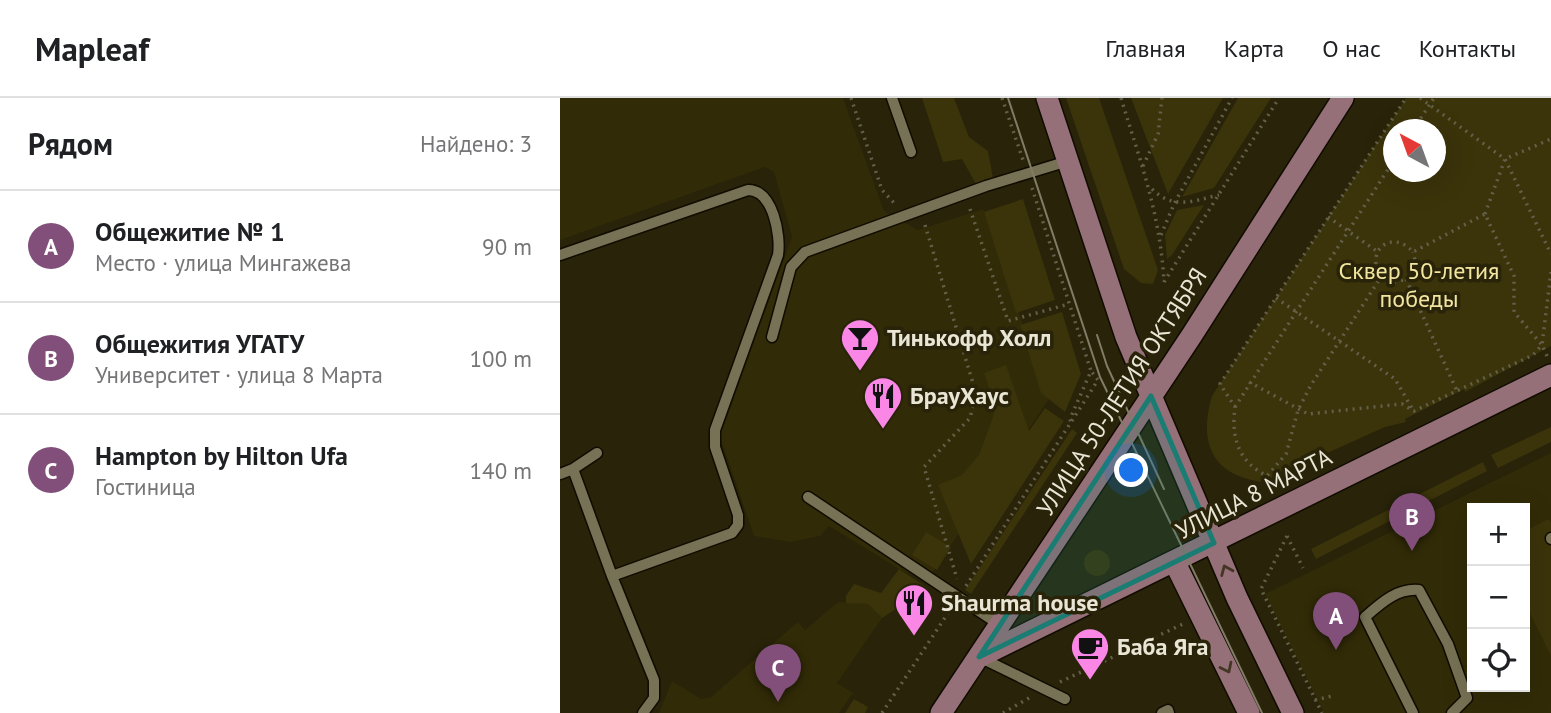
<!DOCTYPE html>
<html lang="ru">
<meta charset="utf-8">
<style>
body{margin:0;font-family:"PT Sans",sans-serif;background:#f2f2f2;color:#202124}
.controls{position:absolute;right:21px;bottom:21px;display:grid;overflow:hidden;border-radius:0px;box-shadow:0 7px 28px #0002}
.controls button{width:63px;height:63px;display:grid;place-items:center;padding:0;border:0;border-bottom:2px solid #e0e0e0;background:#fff;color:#202124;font:35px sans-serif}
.compass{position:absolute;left:823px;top:21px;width:63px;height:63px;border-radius:50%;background:#fff;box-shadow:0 7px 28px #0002;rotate:319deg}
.you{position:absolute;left:572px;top:373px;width:24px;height:24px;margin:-18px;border:5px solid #fff;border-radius:50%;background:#1a73e8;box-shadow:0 0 0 10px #1a73e833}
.badge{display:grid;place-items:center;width:46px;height:46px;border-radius:50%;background:#824f7b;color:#fff;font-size:23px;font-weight:700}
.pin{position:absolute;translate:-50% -58px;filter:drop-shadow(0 2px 4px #0008)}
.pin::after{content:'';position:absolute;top:37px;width:24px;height:21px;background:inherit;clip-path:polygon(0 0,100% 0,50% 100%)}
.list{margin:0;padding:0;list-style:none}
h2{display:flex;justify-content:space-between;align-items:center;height:91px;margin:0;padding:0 28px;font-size:30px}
h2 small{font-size:23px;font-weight:400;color:#757577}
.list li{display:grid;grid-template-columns:46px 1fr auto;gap:21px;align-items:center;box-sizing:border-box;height:112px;padding:0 28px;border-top:2px solid #e0e0e0}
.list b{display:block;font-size:26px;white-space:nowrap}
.list p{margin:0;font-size:23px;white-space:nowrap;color:#757577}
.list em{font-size:23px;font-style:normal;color:#757577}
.icon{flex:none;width:38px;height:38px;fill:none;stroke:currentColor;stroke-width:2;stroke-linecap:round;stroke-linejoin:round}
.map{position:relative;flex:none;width:991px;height:615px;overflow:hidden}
header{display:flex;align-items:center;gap:42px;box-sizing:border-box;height:98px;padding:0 35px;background:#fff;border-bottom:2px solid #e0e0e0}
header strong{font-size:33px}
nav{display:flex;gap:38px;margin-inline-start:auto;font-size:24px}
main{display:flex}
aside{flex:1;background:#fff}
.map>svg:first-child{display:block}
</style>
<header>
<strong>Mapleaf</strong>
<nav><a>Главная</a><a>Карта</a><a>О нас</a><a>Контакты</a></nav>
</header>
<main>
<aside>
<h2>Рядом<small>Найдено: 3</small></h2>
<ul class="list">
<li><span class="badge">A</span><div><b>Общежитие № 1</b><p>Место · улица Мингажева</p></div><em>90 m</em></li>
<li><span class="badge">B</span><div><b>Общежития УГАТУ</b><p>Университет · улица 8 Марта</p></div><em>100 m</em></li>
<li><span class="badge">C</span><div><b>Hampton by Hilton Ufa</b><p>Гостиница</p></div><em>140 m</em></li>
</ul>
</aside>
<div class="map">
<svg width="991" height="615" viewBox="0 0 991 615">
<rect width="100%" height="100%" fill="#282309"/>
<path fill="#312b07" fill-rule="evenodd" d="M 0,0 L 283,0 L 324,113 L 358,132 L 423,111 L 489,301 L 367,483 L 339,471 L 269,428 L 260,438 L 230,444 L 194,438 L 160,339 L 232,139 L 214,74 L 205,69 L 0,142 Z
M 991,355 L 991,615 L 764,615 L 705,496 ZM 912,410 L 965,410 L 965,589 L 912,589 Z
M 278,504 L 308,506 L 322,520 L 277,585 L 293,595 L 279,615 L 99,615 L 112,583 L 141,601 L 151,599 L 238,524 L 245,532 Z"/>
<path fill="#3b330a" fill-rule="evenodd" d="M 362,0 L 394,0 L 409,39 L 428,53 L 433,80 L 416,86 L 402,61 L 383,64 Z
M 506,0 L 539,0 L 598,172 L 593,186 L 581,185 L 564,171 Z
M 571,0 L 663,0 L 608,96 Z
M 678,0 L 711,0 L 654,90 L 622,99 Z
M 846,0 L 991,0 L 991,248 L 905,294 L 904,291 L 845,321 L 846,324 L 825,329 L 703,384 C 652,378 638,345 652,298 ZM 834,32 L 876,32 L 876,74 L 834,74 Z
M 463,101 L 495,202 L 456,215 L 424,114 Z
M 644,107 L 612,157 L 607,161 L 605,137 L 617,112 Z
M 502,214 L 521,276 L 505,314 L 481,295 L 460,227 Z
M 446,267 L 469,333 L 485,310 L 504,323 L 411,466 L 378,387 L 402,377 L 419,357 L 434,316 L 434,304 L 424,275 Z
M 991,329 L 991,344 L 938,370 L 931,357 Z
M 512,331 L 517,335 L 411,496 L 405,492 Z
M 923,364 L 927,373 L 756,461 L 751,451 Z
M 989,421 L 991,425 L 991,558 L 965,505 L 965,433 Z
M 366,434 L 391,449 L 377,472 L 352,457 Z
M524 465a13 13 0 1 1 26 0a13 13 0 1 1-26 0Z
M 339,471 L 368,490 L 322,520 L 308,506 L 286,505 L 286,498 L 294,486 L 321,495 Z
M 294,601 L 308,609 L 305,615 L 285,615 Z"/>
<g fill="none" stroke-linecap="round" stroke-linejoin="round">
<g stroke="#110c00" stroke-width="13">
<path id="lane" d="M 332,0 L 351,54
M 0,157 L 188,92 C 213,92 221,137 218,157 L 155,332 L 155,349 L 178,417 L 178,427 L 172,435 L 52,478 L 13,371 L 0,376
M 212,239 L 231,169 L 245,154 L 426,88 L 508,63
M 13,371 L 37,355
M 248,399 L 440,527
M 991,440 L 991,441
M 52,478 L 94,582 L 94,600 L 83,615
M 419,559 L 505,601
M 602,615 L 608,612 L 609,615
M 853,615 L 805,519 C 821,505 837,490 859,492 L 888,546 L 907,600 L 892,615"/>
</g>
<g stroke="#110c00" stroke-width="24">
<path id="secondary" d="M 487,0 L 566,239 L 677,500 L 733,615
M 615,465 L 689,615
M 419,559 L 991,277
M 381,615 L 632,237 L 783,0"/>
</g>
<path stroke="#645f49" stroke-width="3.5" stroke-dasharray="2 5" stroke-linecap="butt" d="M 291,0 L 322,92 L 336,107
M 442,0 L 463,62
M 561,0 C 581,66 600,115 604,184
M 860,0 L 945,61 L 991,156
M 853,32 L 874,0
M 583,68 L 598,36 L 602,0
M 472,90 L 531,273 L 510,321 L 511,325
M 592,91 C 613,112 633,103 659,97
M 410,111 L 448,223 L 509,206
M 925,116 L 945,61 L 991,41
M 768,119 L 818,154
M 365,127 L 416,295 L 410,320 L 364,369 L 397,481
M 601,137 L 614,106 L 672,0
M 821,179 C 837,189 850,182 856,166 L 853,154
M 846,181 L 897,293
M 604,184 L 719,0
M 716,200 L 835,281 L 853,312
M 987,258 L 982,247 L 991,174
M 689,284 L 748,316 L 842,306 L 854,313 L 973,257 L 982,247 L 954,214 L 954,178 L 925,116 L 853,154 C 832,130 804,153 821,179 L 751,287 L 738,312 L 726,356 L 707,378 C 678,363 671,340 675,309 L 660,286 L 846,0
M 675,309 L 834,62
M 727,438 L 701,491 L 762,615
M 727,438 L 743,470
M 406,488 L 538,282 L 531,273
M 500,584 L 623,526
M 755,602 L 772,598
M 322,615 L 390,512
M 443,615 L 469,600"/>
<use href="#lane" stroke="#777255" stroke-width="10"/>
<use href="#secondary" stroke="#967078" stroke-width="21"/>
<path stroke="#807c67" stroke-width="2" d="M 448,0 L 540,279 L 702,615
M 537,237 L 547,268 L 604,391"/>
</g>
<defs><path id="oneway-chevron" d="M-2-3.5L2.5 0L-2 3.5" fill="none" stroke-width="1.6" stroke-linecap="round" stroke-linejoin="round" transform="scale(1.75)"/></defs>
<g stroke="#443625">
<use href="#oneway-chevron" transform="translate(666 472) rotate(-113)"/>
<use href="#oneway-chevron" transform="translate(667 570) rotate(64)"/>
</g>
<path fill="#1a7c73" fill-opacity="0.2" stroke="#1a7c73" stroke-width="5" stroke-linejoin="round" d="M 591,298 L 654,445 L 419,559 Z"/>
<defs>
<g id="bar-pin" transform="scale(2.0125)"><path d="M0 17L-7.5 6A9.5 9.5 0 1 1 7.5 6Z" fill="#fa87e6" stroke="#282309"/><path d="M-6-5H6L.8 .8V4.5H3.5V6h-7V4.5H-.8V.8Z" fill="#111"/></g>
<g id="restaurant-pin" transform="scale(2.0125)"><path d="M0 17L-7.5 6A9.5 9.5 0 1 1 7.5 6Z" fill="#fa87e6" stroke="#282309"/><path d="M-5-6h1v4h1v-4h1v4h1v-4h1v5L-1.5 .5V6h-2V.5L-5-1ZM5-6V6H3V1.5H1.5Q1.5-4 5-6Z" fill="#111"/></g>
<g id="cafe-pin" transform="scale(2.0125)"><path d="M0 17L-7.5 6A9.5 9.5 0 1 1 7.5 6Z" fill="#fa87e6" stroke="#282309"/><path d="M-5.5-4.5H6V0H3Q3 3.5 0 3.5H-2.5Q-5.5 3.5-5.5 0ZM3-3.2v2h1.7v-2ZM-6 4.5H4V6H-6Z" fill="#111"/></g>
</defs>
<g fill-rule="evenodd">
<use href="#bar-pin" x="300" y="240"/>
<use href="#restaurant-pin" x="323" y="298"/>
<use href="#restaurant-pin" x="354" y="505"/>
<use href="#cafe-pin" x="530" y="549"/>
</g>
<g text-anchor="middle" stroke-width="7" stroke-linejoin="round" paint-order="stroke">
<g font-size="24" fill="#f2e59f" stroke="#282309">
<text x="859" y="181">Сквер 50-летия<tspan x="859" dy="28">победы</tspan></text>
</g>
<g font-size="24" font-weight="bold" fill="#e9e6d6" stroke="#282309" text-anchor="start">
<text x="327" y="248">Тинькофф Холл</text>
<text x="350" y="306">БрауХаус</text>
<text x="381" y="513">Shaurma house</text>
<text x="557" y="557">Баба Яга</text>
</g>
<g font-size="24" fill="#e9e6d6" stroke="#282309">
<text transform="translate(562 294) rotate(-57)" y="8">УЛИЦА 50-ЛЕТИЯ ОКТЯБРЯ</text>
<text transform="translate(694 396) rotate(-27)" y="8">УЛИЦА 8 МАРТА</text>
</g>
</g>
</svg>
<div class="controls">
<button>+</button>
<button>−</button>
<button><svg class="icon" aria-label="locate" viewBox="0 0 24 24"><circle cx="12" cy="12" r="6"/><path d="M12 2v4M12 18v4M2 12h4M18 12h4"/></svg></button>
</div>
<svg class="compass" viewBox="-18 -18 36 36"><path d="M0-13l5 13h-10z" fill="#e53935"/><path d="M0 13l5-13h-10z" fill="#757577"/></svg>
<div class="you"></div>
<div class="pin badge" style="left:776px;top:552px">A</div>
<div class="pin badge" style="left:852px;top:453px">B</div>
<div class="pin badge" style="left:218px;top:604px">C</div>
</div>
</main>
